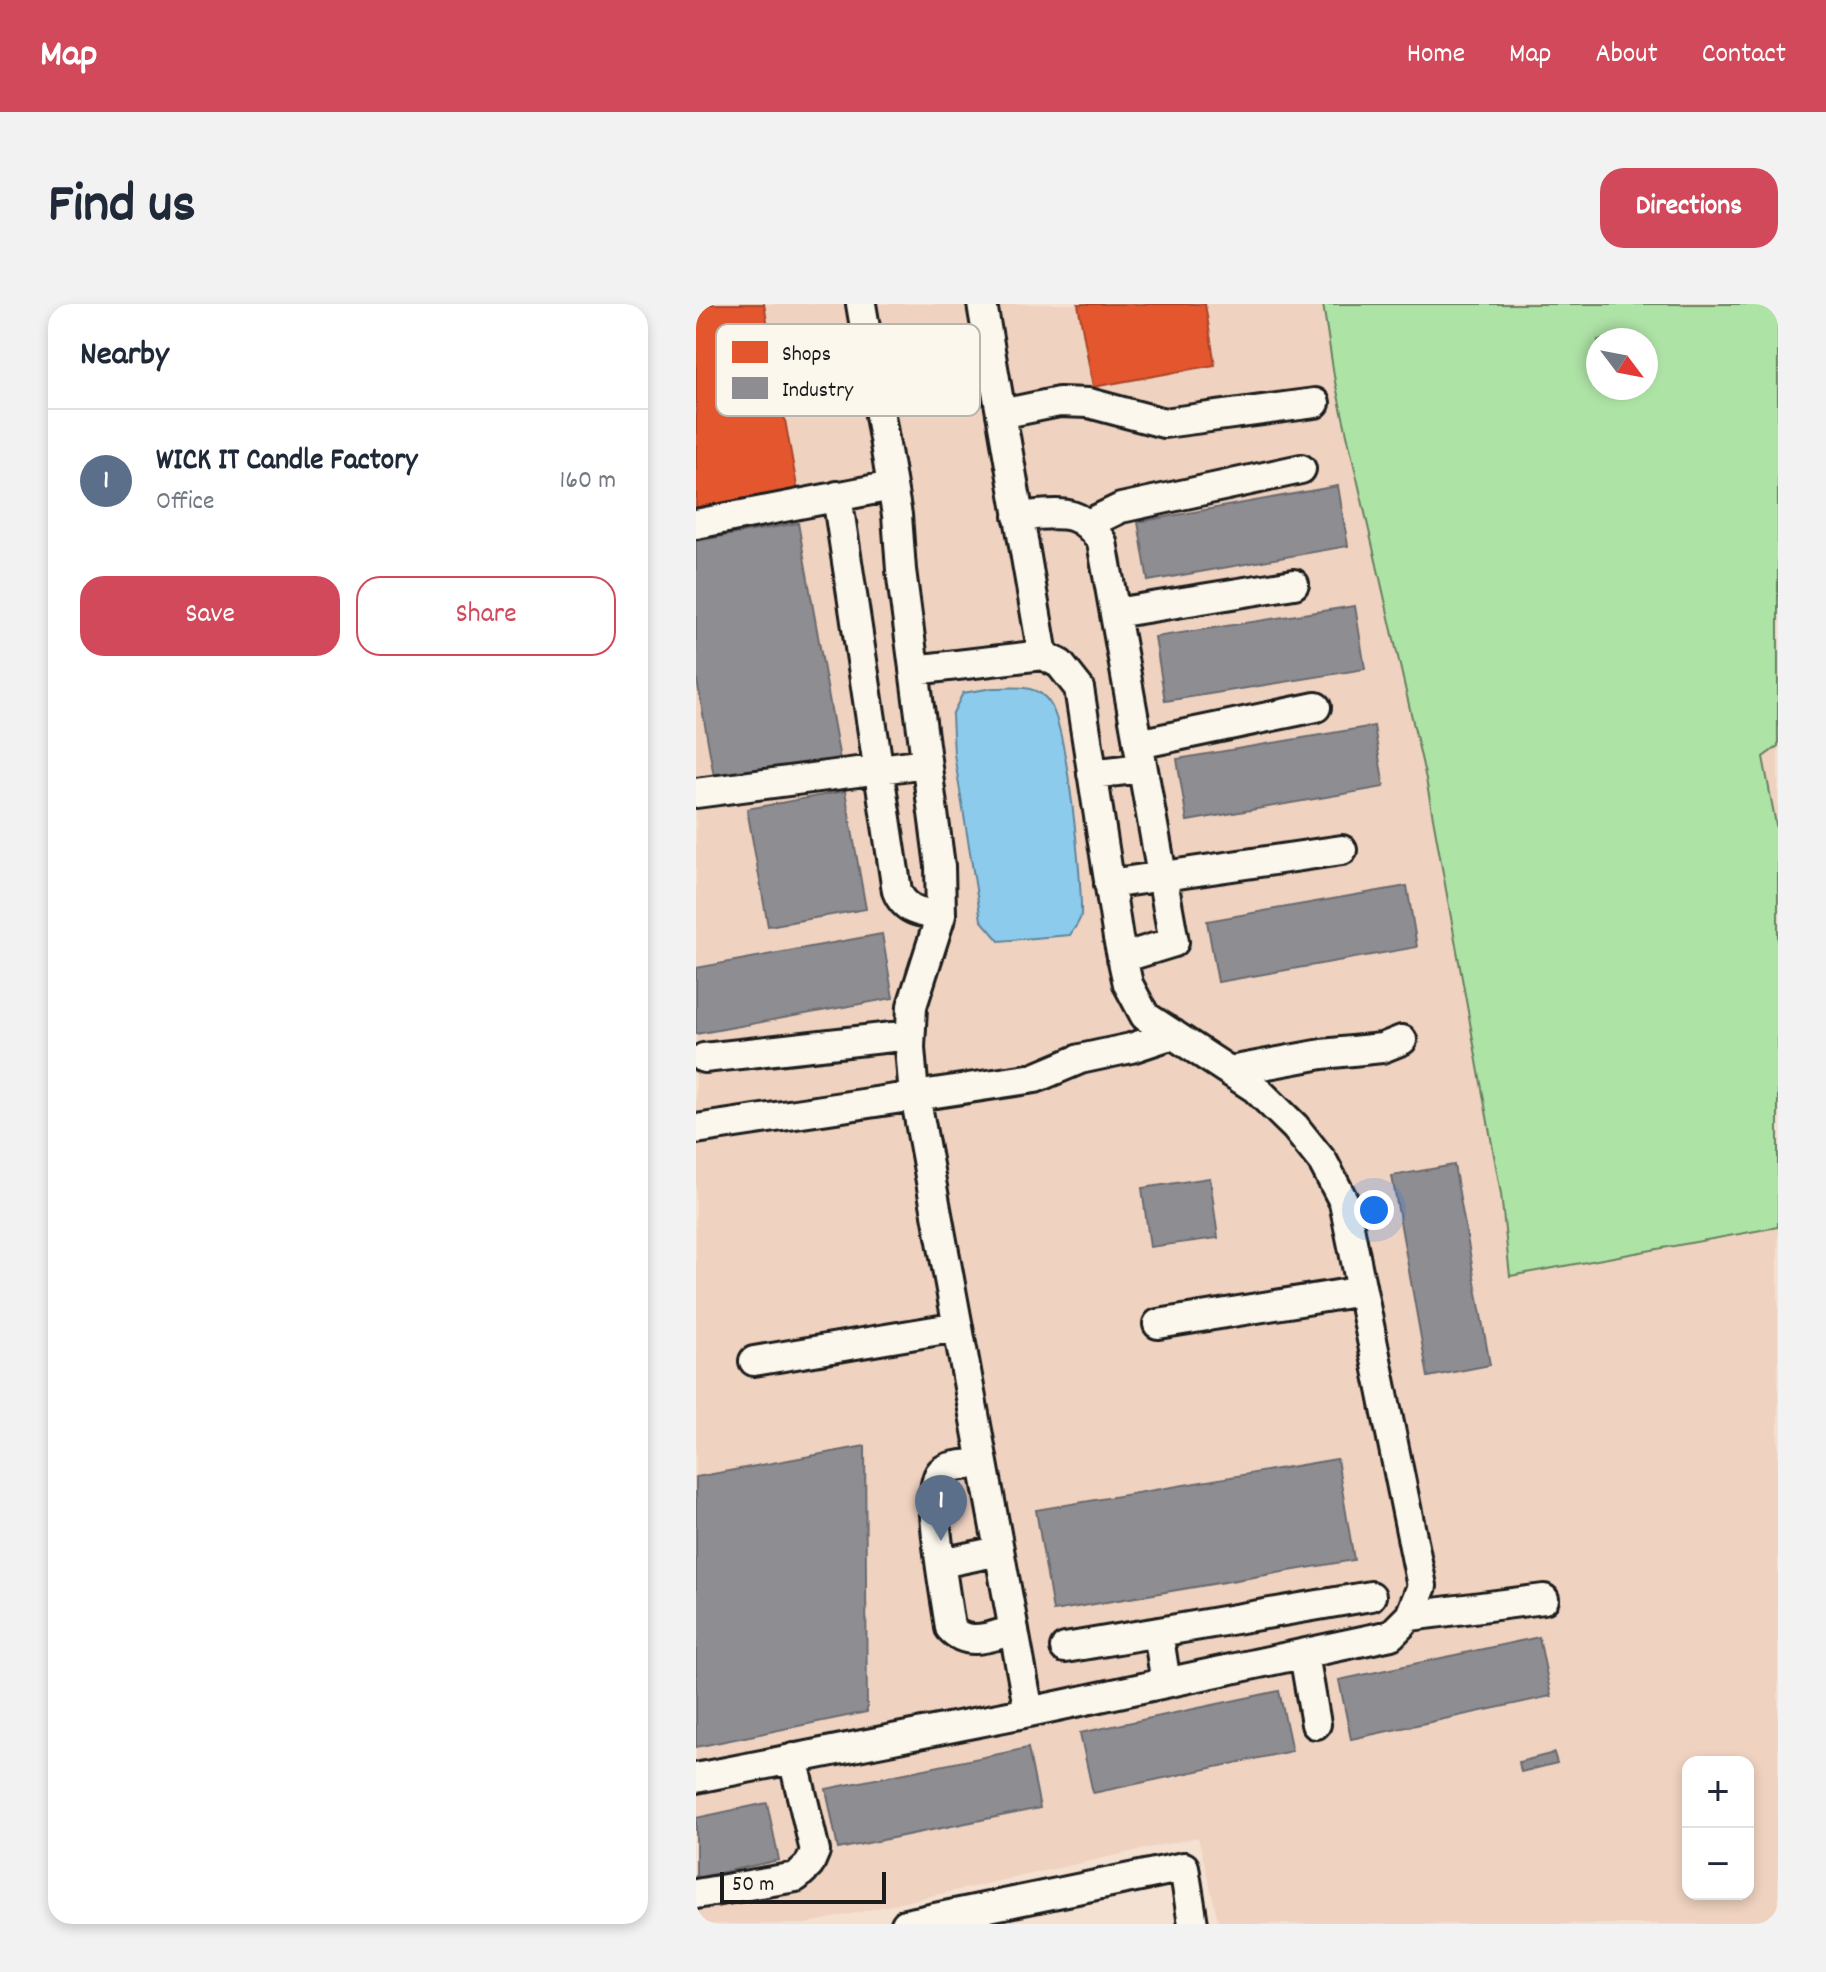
<!DOCTYPE html>
<meta charset="utf-8">
<style>
body{margin:0;font-family:Dekko,sans-serif;background:#f2f2f3;color:#1f2937}
.controls{position:absolute;right:24px;bottom:24px;display:grid;overflow:hidden;border-radius:16px;box-shadow:0 4px 12px #0003}
.controls button{width:72px;height:72px;display:grid;place-items:center;padding:0;border:0;border-bottom:2px solid #e0e1e3;background:#fff;color:#1f2937;font:40px sans-serif}
.compass{position:absolute;left:890px;top:24px;width:72px;height:72px;border-radius:50%;background:#fff;box-shadow:0 4px 12px #0003;rotate:122deg}
.scale{position:absolute;left:24px;bottom:20px;width:166px;box-sizing:border-box;padding-left:8px;border:4px solid #1c1c1c;border-top:0;font-size:22px;line-height:28px;white-space:nowrap;color:#1c1c1c;-webkit-text-stroke:6px #fbf7ec;paint-order:stroke}
.you{position:absolute;left:678px;top:906px;width:28px;height:28px;margin:-20px;border:6px solid #fff;border-radius:50%;background:#1a73e8;box-shadow:0 0 0 12px #1a73e833}
.badge{display:grid;place-items:center;width:52px;height:52px;border-radius:50%;background:#d1495b;color:#fff;font-size:26px;font-weight:700}
.pin{position:absolute;translate:-50% -66px;filter:drop-shadow(0 2px 4px #0008)}
.pin::after{content:'';position:absolute;top:42px;width:28px;height:24px;background:inherit;clip-path:polygon(0 0,100% 0,50% 100%)}
.list{margin:0;padding:0;list-style:none}
h2{display:flex;justify-content:space-between;align-items:center;height:104px;margin:0;padding:0 32px;font-size:34px}
h2 small{font-size:26px;font-weight:400;color:#747a83}
.list li{display:grid;grid-template-columns:52px 1fr auto;gap:24px;align-items:center;box-sizing:border-box;height:144px;padding:0 32px;border-top:2px solid #e0e1e3}
.list b{display:block;font-size:30px;white-space:nowrap}
.list p{margin:0;font-size:26px;white-space:nowrap;color:#747a83}
.list em{font-size:26px;font-style:normal;color:#747a83}
.actions{display:flex;gap:16px;padding:24px 32px}
.actions a{flex:1;padding:18px 0;border:2px solid #d1495b;border-radius:24px;text-align:center;font-size:28px;color:#d1495b}
.actions .main{background:#d1495b;color:#fff}
.map{position:relative;flex:none;width:1082px;height:1620px;overflow:hidden;border-radius:24px}
header{display:flex;align-items:center;gap:48px;box-sizing:border-box;height:112px;padding:0 40px;background:#d1495b;color:#fff}
header strong{font-size:38px}
nav{display:flex;gap:44px;margin-inline-start:auto;font-size:28px}
.intro{display:flex;align-items:center;justify-content:space-between;box-sizing:border-box;height:192px;padding:0 48px}
h1{margin:0;font-size:56px}
.button{padding:20px 36px;border-radius:24px;background:#d1495b;color:#fff;font-size:28px;font-weight:700}
main{display:flex;gap:48px;padding:0 48px}
aside{flex:1;background:#fff;border-radius:24px;box-shadow:0 4px 12px #0003}
.map>svg:first-child{display:block}
</style>
<header>
<strong>Map</strong>
<nav><a>Home</a><a>Map</a><a>About</a><a>Contact</a></nav>
</header>
<div class="intro"><h1>Find us</h1><a class="button">Directions</a></div>
<main>
<aside>
<h2>Nearby<small></small></h2>
<ul class="list">
<li><span class="badge" style="background:#5c6f8a">1</span><div><b>WICK IT Candle Factory</b><p>Office</p></div><em>160 m</em></li>
</ul>
<div class="actions"><a class="main">Save</a><a>Share</a></div>
</aside>
<div class="map">
<svg width="1082" height="1620" viewBox="0 0 1082 1620">
<rect width="100%" height="100%" fill="#f4e1d2"/>
<filter id="ink" filterUnits="userSpaceOnUse"><feTurbulence type="fractalNoise" baseFrequency=".0125" numOctaves="2"/><feDisplacementMap in="SourceGraphic" scale="16" xChannelSelector="R" yChannelSelector="G"/><feConvolveMatrix kernelMatrix="1 2 1 2 8 2 1 2 1" color-interpolation-filters="sRGB"/></filter>
<g filter="url(#ink)">
<path fill="#efd2c0" fill-rule="evenodd" d="M 0,0 L 627,0 L 639,78 L 730,475 L 805,890 L 814,971 L 1082,923 L 1082,1620 L 523,1620 L 502,1533 L 109,1620 L 0,1620 ZM 992,1458 L 1052,1458 L 1052,1590 L 992,1590 Z
M 1082,442 L 1082,531 L 1067,453 Z"/>
<path fill="#aee3a6" stroke="#658061" stroke-width="2" fill-rule="evenodd" d="M 627,0 L 1082,0 L 1082,442 L 1067,453 L 1082,531 L 1082,923 L 814,972 L 805,890 L 730,475 L 639,78 ZM 902,36 L 950,36 L 950,84 L 902,84 Z"/>
<path fill="#8dcbed" stroke="#608599" stroke-width="2" d="M 297,384 C 318,384 340,379 353,398 C 371,422 386,574 385,610 C 385,617 378,624 374,631 L 303,637 L 285,616 L 258,450 L 256,411 L 267,389 Z"/>
<path fill="#e4572e" stroke="#a84529" stroke-width="2" d="M 0,0 L 68,0 L 102,188 L 0,205 Z
M 382,0 L 509,0 L 519,61 L 397,83 Z"/>
<path fill="#8d8d92" stroke="#6b6b6f" stroke-width="2" d="M 642,182 L 652,242 L 452,277 L 442,218 Z
M 102,219 L 144,456 L 19,478 L 0,370 L 0,237 Z
M 659,302 L 669,365 L 469,397 L 459,333 Z
M 678,422 L 688,483 L 491,517 L 481,455 Z
M 149,487 L 170,605 L 72,622 L 51,505 Z
M 711,582 L 721,643 L 522,678 L 511,617 Z
M 186,630 L 197,694 L 0,730 L 0,664 Z
M 758,861 L 794,1061 L 732,1073 L 696,872 Z
M 514,874 L 522,934 L 454,943 L 446,884 Z
M 169,1142 L 171,1408 L 0,1443 L 0,1173 Z
M 641,1155 L 658,1256 L 357,1307 L 340,1206 Z
M 843,1333 L 855,1392 L 655,1435 L 643,1376 Z
M 583,1387 L 596,1447 L 397,1489 L 384,1429 Z
M 332,1444 L 344,1504 L 142,1545 L 130,1485 Z
M 858,1449 L 861,1459 L 825,1468 L 823,1458 Z
M 71,1499 L 83,1556 L 0,1574 L 0,1514 Z"/>
<g fill="none" stroke-linecap="round" stroke-linejoin="round">
<g stroke="#1c1c1c" stroke-width="34">
<path id="minor" d="M 165,0 L 201,211 L 205,266 L 244,562 L 245,611 L 216,702 L 214,744 L 217,780 L 333,1408
M 305,110 L 363,98 L 393,99 L 468,119 L 619,99
M 141,192 L 201,587 C 209,607 225,609 245,611
M 322,212 C 362,211 382,201 406,238 L 478,638 L 426,654
M 394,219 L 425,204 L 605,165
M 0,220 L 196,182
M 419,309 L 598,280
M 218,366 L 347,351
M 442,440 L 620,403
M 396,470 L 446,464
M 0,489 L 230,459
M 413,580 L 646,546
M 8,754 L 214,731
M 534,767 L 626,750 L 686,744 L 706,736
M 0,825 L 339,774 L 384,755 L 435,744 L 477,730
M 462,1020 L 666,987
M 58,1057 L 262,1023
M 287,1159 C 276,1161 253,1160 245,1168 C 228,1185 251,1297 254,1324 C 272,1344 295,1332 318,1326
M 245,1259 L 303,1247
M 714,1312 L 848,1295
M 462,1328 L 470,1379
M 369,1344 L 675,1292
M 608,1350 L 620,1420
M 0,1474 L 333,1408 L 695,1331 L 714,1312 L 726,1282 L 648,898 L 627,858 L 599,823 L 559,784 L 449,712 L 432,680 L 422,634 L 383,384 L 364,360 L 347,351 L 286,0
M 0,1590 L 100,1573 L 113,1561 L 119,1547 L 97,1454
M 210,1620 L 488,1563 L 497,1620"/>
</g>
<use href="#minor" stroke="#fbf7ec" stroke-width="28"/>
</g>
</g>
<rect x="20" y="20" width="264" height="92" rx="12" fill="#fbf7ec" stroke="#b8b5ae" stroke-width="2"/>
<rect x="36" y="37" width="36" height="22" fill="#e4572e"/>
<rect x="36" y="73" width="36" height="22" fill="#8d8d92"/>
<g font-size="22" fill="#1c1c1c">
<text x="86" y="56">Shops</text>
<text x="86" y="92">Industry</text>
</g>
</svg>
<div class="controls">
<button>+</button>
<button>−</button>
</div>
<svg class="compass" viewBox="-18 -18 36 36"><path d="M0-13l5 13h-10z" fill="#e53935"/><path d="M0 13l5-13h-10z" fill="#747a83"/></svg>
<div class="scale">50 m</div>
<div class="you"></div>
<div class="pin badge" style="left:245px;top:1237px;background:#5c6f8a">1</div>
</div>
</main>
